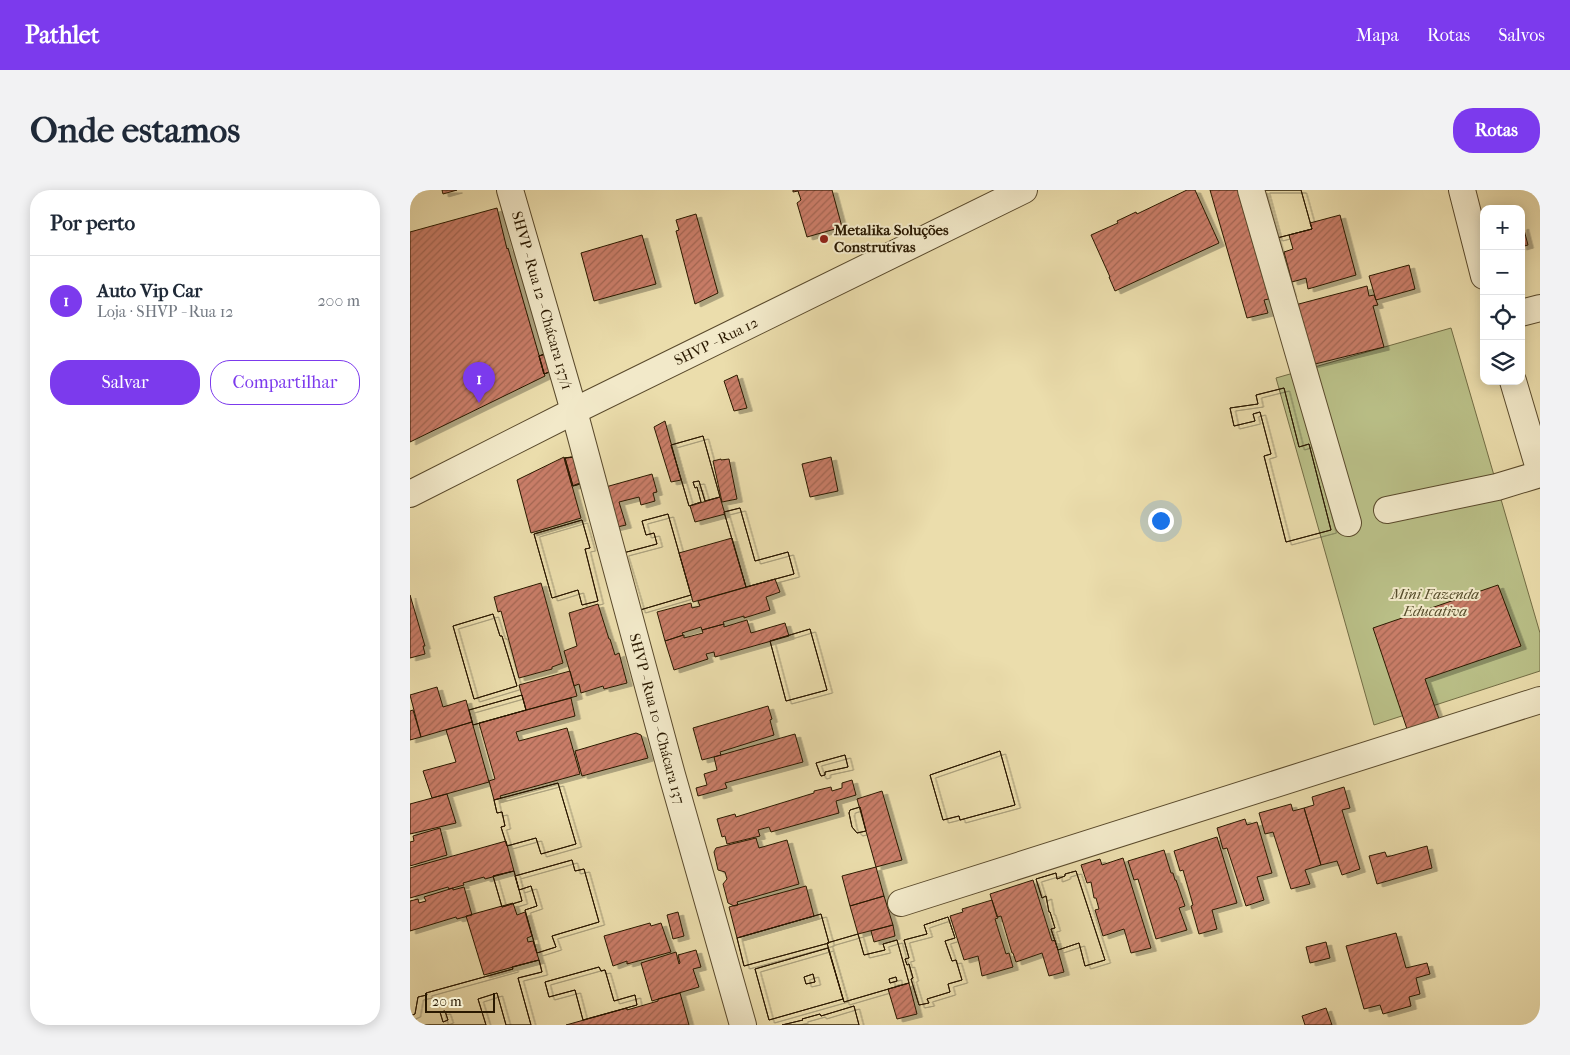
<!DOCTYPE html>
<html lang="pt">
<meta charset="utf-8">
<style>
body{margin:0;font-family:"IM FELL French Canon",serif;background:#f2f2f3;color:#1f2937}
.controls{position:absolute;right:15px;top:15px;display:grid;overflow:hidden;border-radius:10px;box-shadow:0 2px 12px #0003}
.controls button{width:45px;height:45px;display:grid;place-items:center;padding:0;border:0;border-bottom:1px solid #e0e1e3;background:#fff;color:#1f2937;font:25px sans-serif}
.scale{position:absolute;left:15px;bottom:12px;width:70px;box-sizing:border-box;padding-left:5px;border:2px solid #2a1901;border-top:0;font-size:14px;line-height:18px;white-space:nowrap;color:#2a1901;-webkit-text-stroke:4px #f2e9c9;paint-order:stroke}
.you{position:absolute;left:750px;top:330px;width:18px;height:18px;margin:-12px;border:4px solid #fff;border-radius:50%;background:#1a73e8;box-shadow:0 0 0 8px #1a73e833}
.badge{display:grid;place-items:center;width:32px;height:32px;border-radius:50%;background:#7c3aed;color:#fff;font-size:16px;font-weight:700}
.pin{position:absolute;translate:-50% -41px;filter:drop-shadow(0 1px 2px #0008)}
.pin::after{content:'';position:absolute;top:26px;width:18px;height:15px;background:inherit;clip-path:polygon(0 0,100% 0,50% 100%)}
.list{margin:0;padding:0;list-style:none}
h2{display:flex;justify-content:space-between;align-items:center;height:65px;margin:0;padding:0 20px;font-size:21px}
h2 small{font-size:16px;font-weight:400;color:#747a83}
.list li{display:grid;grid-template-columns:32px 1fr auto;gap:15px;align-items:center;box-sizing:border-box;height:90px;padding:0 20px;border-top:1px solid #e0e1e3}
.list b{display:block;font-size:19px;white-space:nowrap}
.list p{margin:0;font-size:16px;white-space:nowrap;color:#747a83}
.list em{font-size:16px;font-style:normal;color:#747a83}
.actions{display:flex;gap:10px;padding:15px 20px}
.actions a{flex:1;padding:11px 0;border:1px solid #7c3aed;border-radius:20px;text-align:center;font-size:18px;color:#7c3aed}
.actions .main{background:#7c3aed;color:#fff}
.icon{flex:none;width:28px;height:28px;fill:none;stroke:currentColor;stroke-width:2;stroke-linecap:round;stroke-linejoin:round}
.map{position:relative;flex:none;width:1130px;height:835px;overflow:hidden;border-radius:20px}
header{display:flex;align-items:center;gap:30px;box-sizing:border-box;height:70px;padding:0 25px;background:#7c3aed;color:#fff}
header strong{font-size:24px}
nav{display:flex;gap:28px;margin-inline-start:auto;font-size:18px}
.intro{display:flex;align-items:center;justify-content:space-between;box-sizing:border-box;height:120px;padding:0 30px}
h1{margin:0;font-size:35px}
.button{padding:12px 22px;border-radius:20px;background:#7c3aed;color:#fff;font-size:18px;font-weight:700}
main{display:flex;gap:30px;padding:0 30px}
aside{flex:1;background:#fff;border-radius:20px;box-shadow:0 2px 12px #0003}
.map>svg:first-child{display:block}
</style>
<header>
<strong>Pathlet</strong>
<nav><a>Mapa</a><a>Rotas</a><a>Salvos</a></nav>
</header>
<div class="intro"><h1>Onde estamos</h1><a class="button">Rotas</a></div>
<main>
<aside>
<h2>Por perto<small></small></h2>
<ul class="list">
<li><span class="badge">1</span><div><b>Auto Vip Car</b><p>Loja · SHVP - Rua 12</p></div><em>200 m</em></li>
</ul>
<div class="actions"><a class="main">Salvar</a><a>Compartilhar</a></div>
</aside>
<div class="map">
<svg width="1130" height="835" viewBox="0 0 1130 835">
<defs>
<pattern id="building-hatch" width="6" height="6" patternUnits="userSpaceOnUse" patternTransform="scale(1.25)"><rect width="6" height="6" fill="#c97d68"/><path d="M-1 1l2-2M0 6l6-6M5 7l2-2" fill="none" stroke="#a36653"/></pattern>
<filter id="shadow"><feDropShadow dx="5.5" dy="3" stdDeviation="0" flood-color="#0004"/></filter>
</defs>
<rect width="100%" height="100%" fill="#ebddac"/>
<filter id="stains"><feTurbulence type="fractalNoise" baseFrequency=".004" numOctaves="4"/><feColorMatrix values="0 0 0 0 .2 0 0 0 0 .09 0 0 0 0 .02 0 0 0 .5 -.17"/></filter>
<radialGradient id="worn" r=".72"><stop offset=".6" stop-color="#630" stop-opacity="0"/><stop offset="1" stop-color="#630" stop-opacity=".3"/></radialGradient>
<path fill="#bac088" stroke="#726c44" d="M 1041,138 L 1130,443 L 1130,481 L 964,535 L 866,188 Z"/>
<path fill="url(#building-hatch)" stroke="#2a1901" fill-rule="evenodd" filter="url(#shadow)" d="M 32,0 L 47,0 L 33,4 Z
M 383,0 L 422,0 L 432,37 L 397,47 L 387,13 L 391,10 L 388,1 L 383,2 Z
M 777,0 L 785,0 L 809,53 L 705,101 L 699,87 L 700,87 L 681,45 L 708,33 L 707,31 L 726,22 L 727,24 Z
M 800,0 L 852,0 L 881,104 L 854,110 L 858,123 L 837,128 Z
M 854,0 L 891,0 L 902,39 L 867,48 Z
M 854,0 L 891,0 L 902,39 L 867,48 Z
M 87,18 L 97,59 L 98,58 L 135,186 L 0,252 L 0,42 Z
M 286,24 L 308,103 L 285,114 L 266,41 L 269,40 L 266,30 Z
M 930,25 L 946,85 L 898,99 L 896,88 L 882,92 L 874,62 L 883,59 L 879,45 L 902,39 L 900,33 Z
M 1113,36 L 1118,55 L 1111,57 L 1111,37 Z
M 232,45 L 246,94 L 184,111 L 171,63 Z
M 999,75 L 1005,99 L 966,110 L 959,86 Z
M 957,96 L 959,106 L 964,105 L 968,115 L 963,116 L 974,157 L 901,175 L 885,115 Z
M 136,163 L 158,176 L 134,184 L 129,166 Z
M 136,164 L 144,180 L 134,184 L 129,166 Z
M 136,164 L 144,180 L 134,184 L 129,166 Z
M 327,185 L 337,218 L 324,221 L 314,191 Z
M 874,198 L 889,257 L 899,254 L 921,340 L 876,352 L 854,266 L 861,264 L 850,222 L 843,224 L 845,231 L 824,236 L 820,218 L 848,214 L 846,205 Z
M 874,198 L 889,257 L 899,254 L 921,340 L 876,352 L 854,266 L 861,264 L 850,222 L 843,224 L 845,231 L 824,236 L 820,218 L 848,214 L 846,205 Z
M 255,231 L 271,290 L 261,292 L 244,237 Z
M 293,246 L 310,307 L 295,311 L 289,291 L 283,292 L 285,298 L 287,297 L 291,312 L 279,316 L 261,255 Z
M 293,246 L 310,307 L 295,311 L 289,291 L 283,292 L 285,298 L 287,297 L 291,312 L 279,316 L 261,255 Z
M 154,267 L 171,328 L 121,343 L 107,290 Z
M 161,267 L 164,267 L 172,292 L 162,296 L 154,268 Z
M 164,267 L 170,294 L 163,296 L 155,268 Z
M 164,267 L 170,294 L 163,296 L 155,268 Z
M 421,267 L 428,301 L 400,307 L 392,274 Z
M 311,269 L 311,270 L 319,269 L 327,309 L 312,312 L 303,271 Z
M 242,284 L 247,302 L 243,303 L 245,311 L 231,315 L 229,307 L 209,312 L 216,335 L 203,338 L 192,298 Z
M 310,307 L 315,324 L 285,332 L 280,316 Z
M 330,318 L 345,371 L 378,362 L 384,384 L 336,397 L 314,322 Z
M 330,318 L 345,371 L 378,362 L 384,384 L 336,397 L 314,322 Z
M 258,324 L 281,405 L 230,420 L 213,363 L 247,354 L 244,343 L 236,345 L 232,331 Z
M 258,324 L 281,405 L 230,420 L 213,363 L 247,354 L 244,343 L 236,345 L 232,331 Z
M 172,330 L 180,358 L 175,359 L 188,411 L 172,415 L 168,400 L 142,408 L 124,344 Z
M 172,330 L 180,358 L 175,359 L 188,411 L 172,415 L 168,400 L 142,408 L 124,344 Z
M 322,348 L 336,397 L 283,412 L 269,363 Z
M 365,389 L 370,402 L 356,407 L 360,420 L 334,428 L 334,426 L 313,432 L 314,434 L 292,440 L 291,437 L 272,443 L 273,445 L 255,451 L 247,422 L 281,413 L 282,418 L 290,416 L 288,411 Z
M 131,393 L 153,473 L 142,477 L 142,479 L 109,488 L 91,421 L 88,422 L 84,407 Z
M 1088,395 L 1111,456 L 1015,489 L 1029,529 L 997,539 L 963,438 Z
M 0,405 L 15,456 L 13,456 L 15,464 L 0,468 Z
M 188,414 L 199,449 L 200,449 L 205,465 L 209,463 L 217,493 L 194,499 L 193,496 L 171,503 L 169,494 L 164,496 L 154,461 L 167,456 L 159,423 Z
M 83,424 L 90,446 L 92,446 L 107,496 L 64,509 L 43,436 Z
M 83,424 L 90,446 L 92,446 L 107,496 L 64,509 L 43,436 Z
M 337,430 L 341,443 L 375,433 L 379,446 L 305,467 L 304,462 L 296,464 L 298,469 L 264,480 L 255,451 L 274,445 L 274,448 L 293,443 L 292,440 L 314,434 L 314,437 Z
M 400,439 L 417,500 L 376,511 L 360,451 Z
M 400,439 L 417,500 L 376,511 L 360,451 Z
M 160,481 L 167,506 L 116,520 L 109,495 Z
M 27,497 L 33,517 L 56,510 L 62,532 L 11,547 L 0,505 Z
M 112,505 L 116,520 L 63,535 L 59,520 Z
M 112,505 L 116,520 L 63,535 L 59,520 Z
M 161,508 L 165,526 L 106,542 L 109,551 L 157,538 L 170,584 L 90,606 L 91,608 L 84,610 L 79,591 L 85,589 L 69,533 Z
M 358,516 L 362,529 L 360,530 L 364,545 L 310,562 L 311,565 L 292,570 L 283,538 Z
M 3,520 L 11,547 L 0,550 L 0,521 Z
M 62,532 L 79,592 L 22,608 L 13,581 L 46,572 L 36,540 Z
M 226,543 L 231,545 L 238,568 L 172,586 L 165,561 Z
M 385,544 L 393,572 L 315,593 L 317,598 L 288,606 L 286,598 L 297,595 L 294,584 L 307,580 L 304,567 Z
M 590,561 L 605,615 L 550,630 L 549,626 L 533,630 L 520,585 Z
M 590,561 L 605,615 L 550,630 L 549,626 L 533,630 L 520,585 Z
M 435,565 L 438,577 L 415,582 L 415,585 L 411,586 L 410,584 L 406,573 Z
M 435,565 L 438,577 L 415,582 L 415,585 L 411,586 L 410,584 L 406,573 Z
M 442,590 L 446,605 L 426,611 L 429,623 L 361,642 L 359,637 L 348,640 L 350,646 L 317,654 L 315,646 L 312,647 L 307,629 L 325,624 L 326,627 L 404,603 L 404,601 L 421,597 L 422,601 L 432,598 L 432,593 Z
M 148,593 L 166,654 L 131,664 L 126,648 L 97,656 L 91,637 L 95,636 L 92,622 L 87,623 L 84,610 Z
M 148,593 L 166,654 L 131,664 L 126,648 L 97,656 L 91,637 L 95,636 L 92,622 L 87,623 L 84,610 Z
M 934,597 L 940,618 L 932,620 L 950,679 L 932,685 L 927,671 L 911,675 L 894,618 L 904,615 L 902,607 Z
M 472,601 L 492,670 L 466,677 L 447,609 Z
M 37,604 L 46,633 L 0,644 L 0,614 Z
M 881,614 L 883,621 L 894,618 L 911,675 L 895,680 L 900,694 L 881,699 L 863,642 L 855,644 L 849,623 Z
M 450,617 L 456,641 L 447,643 L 442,637 L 439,623 L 440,620 Z
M 450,617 L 456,641 L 447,643 L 442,637 L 439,623 L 440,620 Z
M 835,629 L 837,635 L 847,632 L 862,683 L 847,687 L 854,710 L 836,716 L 817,658 L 813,659 L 807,638 Z
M 30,638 L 37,665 L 0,676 L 0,652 L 4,651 L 3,646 Z
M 807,647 L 827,713 L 802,720 L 807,739 L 789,744 L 781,716 L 783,715 L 773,680 L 770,681 L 764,661 Z
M 346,648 L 349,658 L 377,650 L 389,694 L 327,712 L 328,715 L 324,716 L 318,713 L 313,694 L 317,689 L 315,682 L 308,680 L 304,662 L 306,658 Z
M 96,651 L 104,681 L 75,689 L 74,687 L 53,693 L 54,695 L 39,699 L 38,697 L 0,708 L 0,678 Z
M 1017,656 L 1022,678 L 967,694 L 959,666 L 975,662 L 977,667 Z
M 754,660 L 761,683 L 763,683 L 765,690 L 766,690 L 775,716 L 769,718 L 777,740 L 746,749 L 728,689 L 724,690 L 718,671 Z
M 713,668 L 741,758 L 721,763 L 714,739 L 693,746 L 685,720 L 689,719 L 686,708 L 684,708 L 681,692 L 677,693 L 671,675 L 690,669 L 692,675 Z
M 162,670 L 165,681 L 174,679 L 189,732 L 142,746 L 146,757 L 127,763 L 115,720 L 127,716 L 121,696 L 109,700 L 105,686 Z
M 162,670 L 165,681 L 174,679 L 189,732 L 142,746 L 146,757 L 127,763 L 115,720 L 127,716 L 121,696 L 109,700 L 105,686 Z
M 466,677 L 474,706 L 440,716 L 432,686 Z
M 104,681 L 112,711 L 92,717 L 83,686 Z
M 104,681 L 112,711 L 92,717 L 83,686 Z
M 666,681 L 695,770 L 675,776 L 669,753 L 648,760 L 641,739 L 645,738 L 640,722 L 639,722 L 636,706 L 632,708 L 626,689 L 646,683 L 647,689 L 655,686 L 655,684 Z
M 666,681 L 695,770 L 675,776 L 669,753 L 648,760 L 641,739 L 645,738 L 640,722 L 639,722 L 636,706 L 632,708 L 626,689 L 646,683 L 647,689 L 655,686 L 655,684 Z
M 623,690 L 642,751 L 645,750 L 654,782 L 639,786 L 632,763 L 606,772 L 603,763 L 602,763 L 591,726 L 587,727 L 580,704 Z
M 396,696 L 404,726 L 327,748 L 319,717 Z
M 54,697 L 62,725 L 47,729 L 46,727 L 0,741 L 0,711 L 8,709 L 9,713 L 16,711 L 14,707 L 43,698 L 43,700 Z
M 474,706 L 483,735 L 448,744 L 440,716 Z
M 582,710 L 588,728 L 585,729 L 596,764 L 599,763 L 603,777 L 572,786 L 568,766 L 554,770 L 540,726 L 553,722 L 552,719 Z
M 103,713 L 107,725 L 115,722 L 122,746 L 117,748 L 118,752 L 123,751 L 129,770 L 74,785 L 56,726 Z
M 268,722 L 274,746 L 263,749 L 257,725 Z
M 411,724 L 419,753 L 334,776 L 327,748 Z
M 411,724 L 419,753 L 334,776 L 327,748 Z
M 538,727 L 545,748 L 535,751 L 542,771 L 546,770 L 552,790 L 538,794 L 540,802 L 517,809 L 519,813 L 509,815 L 501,789 L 503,788 L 499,774 L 497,775 L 495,769 L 499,768 L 494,750 L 517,744 L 514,735 Z
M 538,727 L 545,748 L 535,751 L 542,771 L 546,770 L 552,790 L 538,794 L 540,802 L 517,809 L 519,813 L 509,815 L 501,789 L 503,788 L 499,774 L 497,775 L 495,769 L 499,768 L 494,750 L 517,744 L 514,735 Z
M 240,733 L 241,736 L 251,733 L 261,762 L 217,774 L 217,771 L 203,776 L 194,746 Z
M 483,735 L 485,746 L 464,752 L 461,741 Z
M 986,743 L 996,778 L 1017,773 L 1020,784 L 1006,788 L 1010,804 L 999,807 L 1001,816 L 973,824 L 970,815 L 954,819 L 936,756 Z
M 448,744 L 454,765 L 475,760 L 473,754 L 487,750 L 499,793 L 434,812 L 417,753 ZM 486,787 L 487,791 L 480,793 L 479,789 Z
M 448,744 L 454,765 L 475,760 L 473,754 L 487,750 L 499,793 L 434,812 L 417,753 ZM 486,787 L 487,791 L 480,793 L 479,789 Z
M 916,752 L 920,768 L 900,773 L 896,757 Z
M 418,758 L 433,809 L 359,830 L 345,779 ZM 403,784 L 405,792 L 396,794 L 394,787 Z
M 418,758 L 433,809 L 359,830 L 345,779 ZM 403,784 L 405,792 L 396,794 L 394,787 Z
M 286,760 L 291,777 L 283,779 L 289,797 L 242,811 L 231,773 L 266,762 L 269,774 L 270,773 L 268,765 Z
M 129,770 L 132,782 L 108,788 L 121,835 L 96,835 L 87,803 L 68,809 L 76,835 L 2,835 L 0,826 L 5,824 L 8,807 L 17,805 L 16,803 L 103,779 L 102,777 ZM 35,821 L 38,830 L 33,832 L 30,822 Z
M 129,770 L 132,782 L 108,788 L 121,835 L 96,835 L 87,803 L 68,809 L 76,835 L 2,835 L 0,826 L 5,824 L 8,807 L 17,805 L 16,803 L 103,779 L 102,777 ZM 35,821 L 38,830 L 33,832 L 30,822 Z
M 189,777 L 191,781 L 195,780 L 204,811 L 225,805 L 227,815 L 173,830 L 165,800 L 139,807 L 135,792 Z
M 189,777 L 191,781 L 195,780 L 204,811 L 225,805 L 227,815 L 173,830 L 165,800 L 139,807 L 135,792 Z
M 499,793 L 507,824 L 487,829 L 478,799 Z
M 270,803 L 279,835 L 156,835 L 217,818 L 217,820 L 248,811 L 248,809 Z
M 444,816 L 449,835 L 372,835 L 393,830 L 392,829 L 410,824 L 411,826 Z
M 444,816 L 449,835 L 372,835 L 393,830 L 392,829 L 410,824 L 411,826 Z
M 916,818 L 922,835 L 895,835 L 892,826 Z"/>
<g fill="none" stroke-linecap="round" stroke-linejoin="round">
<g stroke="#5a4a2c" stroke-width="28">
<g id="minor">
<path id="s1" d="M 100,0 L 164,221 L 262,585 L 333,835"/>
<path d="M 841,0 L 938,333"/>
<path d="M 1052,0 L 1074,86"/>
<path d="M 1111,123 L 1130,118"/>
<path d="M 1103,191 L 1130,282"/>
<path id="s2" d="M 0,304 L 164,221 L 614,0"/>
<path d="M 977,320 L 1087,297 L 1130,284"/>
<path d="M 491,713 L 1130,510"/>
</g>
</g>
<use href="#minor" stroke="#f2e9c9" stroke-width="26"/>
</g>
<circle fill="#8f2418" stroke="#f2e9c9" stroke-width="2" cx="414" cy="49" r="5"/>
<g text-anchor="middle" stroke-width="4" stroke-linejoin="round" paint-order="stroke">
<g font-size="15" font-weight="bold" fill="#2a1901" stroke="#f2e9c9" text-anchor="start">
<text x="424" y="45">Metalika Soluções<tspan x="424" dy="17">Construtivas</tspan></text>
</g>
<g font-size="15" fill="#2a1901" stroke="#f2e9c9">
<text dy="5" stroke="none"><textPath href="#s1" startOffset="115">SHVP - Rua 12 - Chácara 137/1</textPath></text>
<text dy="5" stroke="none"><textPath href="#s2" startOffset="342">SHVP - Rua 12</textPath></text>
<text dy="5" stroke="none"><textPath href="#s1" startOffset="549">SHVP - Rua 10 - Chácara 137</textPath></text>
</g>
<g font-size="15" font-style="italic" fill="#554b2a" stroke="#f2e9c9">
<text x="1025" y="409">Mini Fazenda<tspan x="1025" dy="17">Educativa</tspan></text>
</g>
</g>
<rect width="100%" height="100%" filter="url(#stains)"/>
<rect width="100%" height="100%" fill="url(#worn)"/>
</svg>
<div class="controls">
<button>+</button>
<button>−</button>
<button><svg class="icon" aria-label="locate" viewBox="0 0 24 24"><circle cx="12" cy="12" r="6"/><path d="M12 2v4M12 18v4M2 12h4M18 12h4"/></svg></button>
<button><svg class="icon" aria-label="layers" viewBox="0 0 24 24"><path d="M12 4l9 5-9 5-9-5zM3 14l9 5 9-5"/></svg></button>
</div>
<div class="scale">20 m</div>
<div class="you"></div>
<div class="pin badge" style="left:69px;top:213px">1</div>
</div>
</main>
